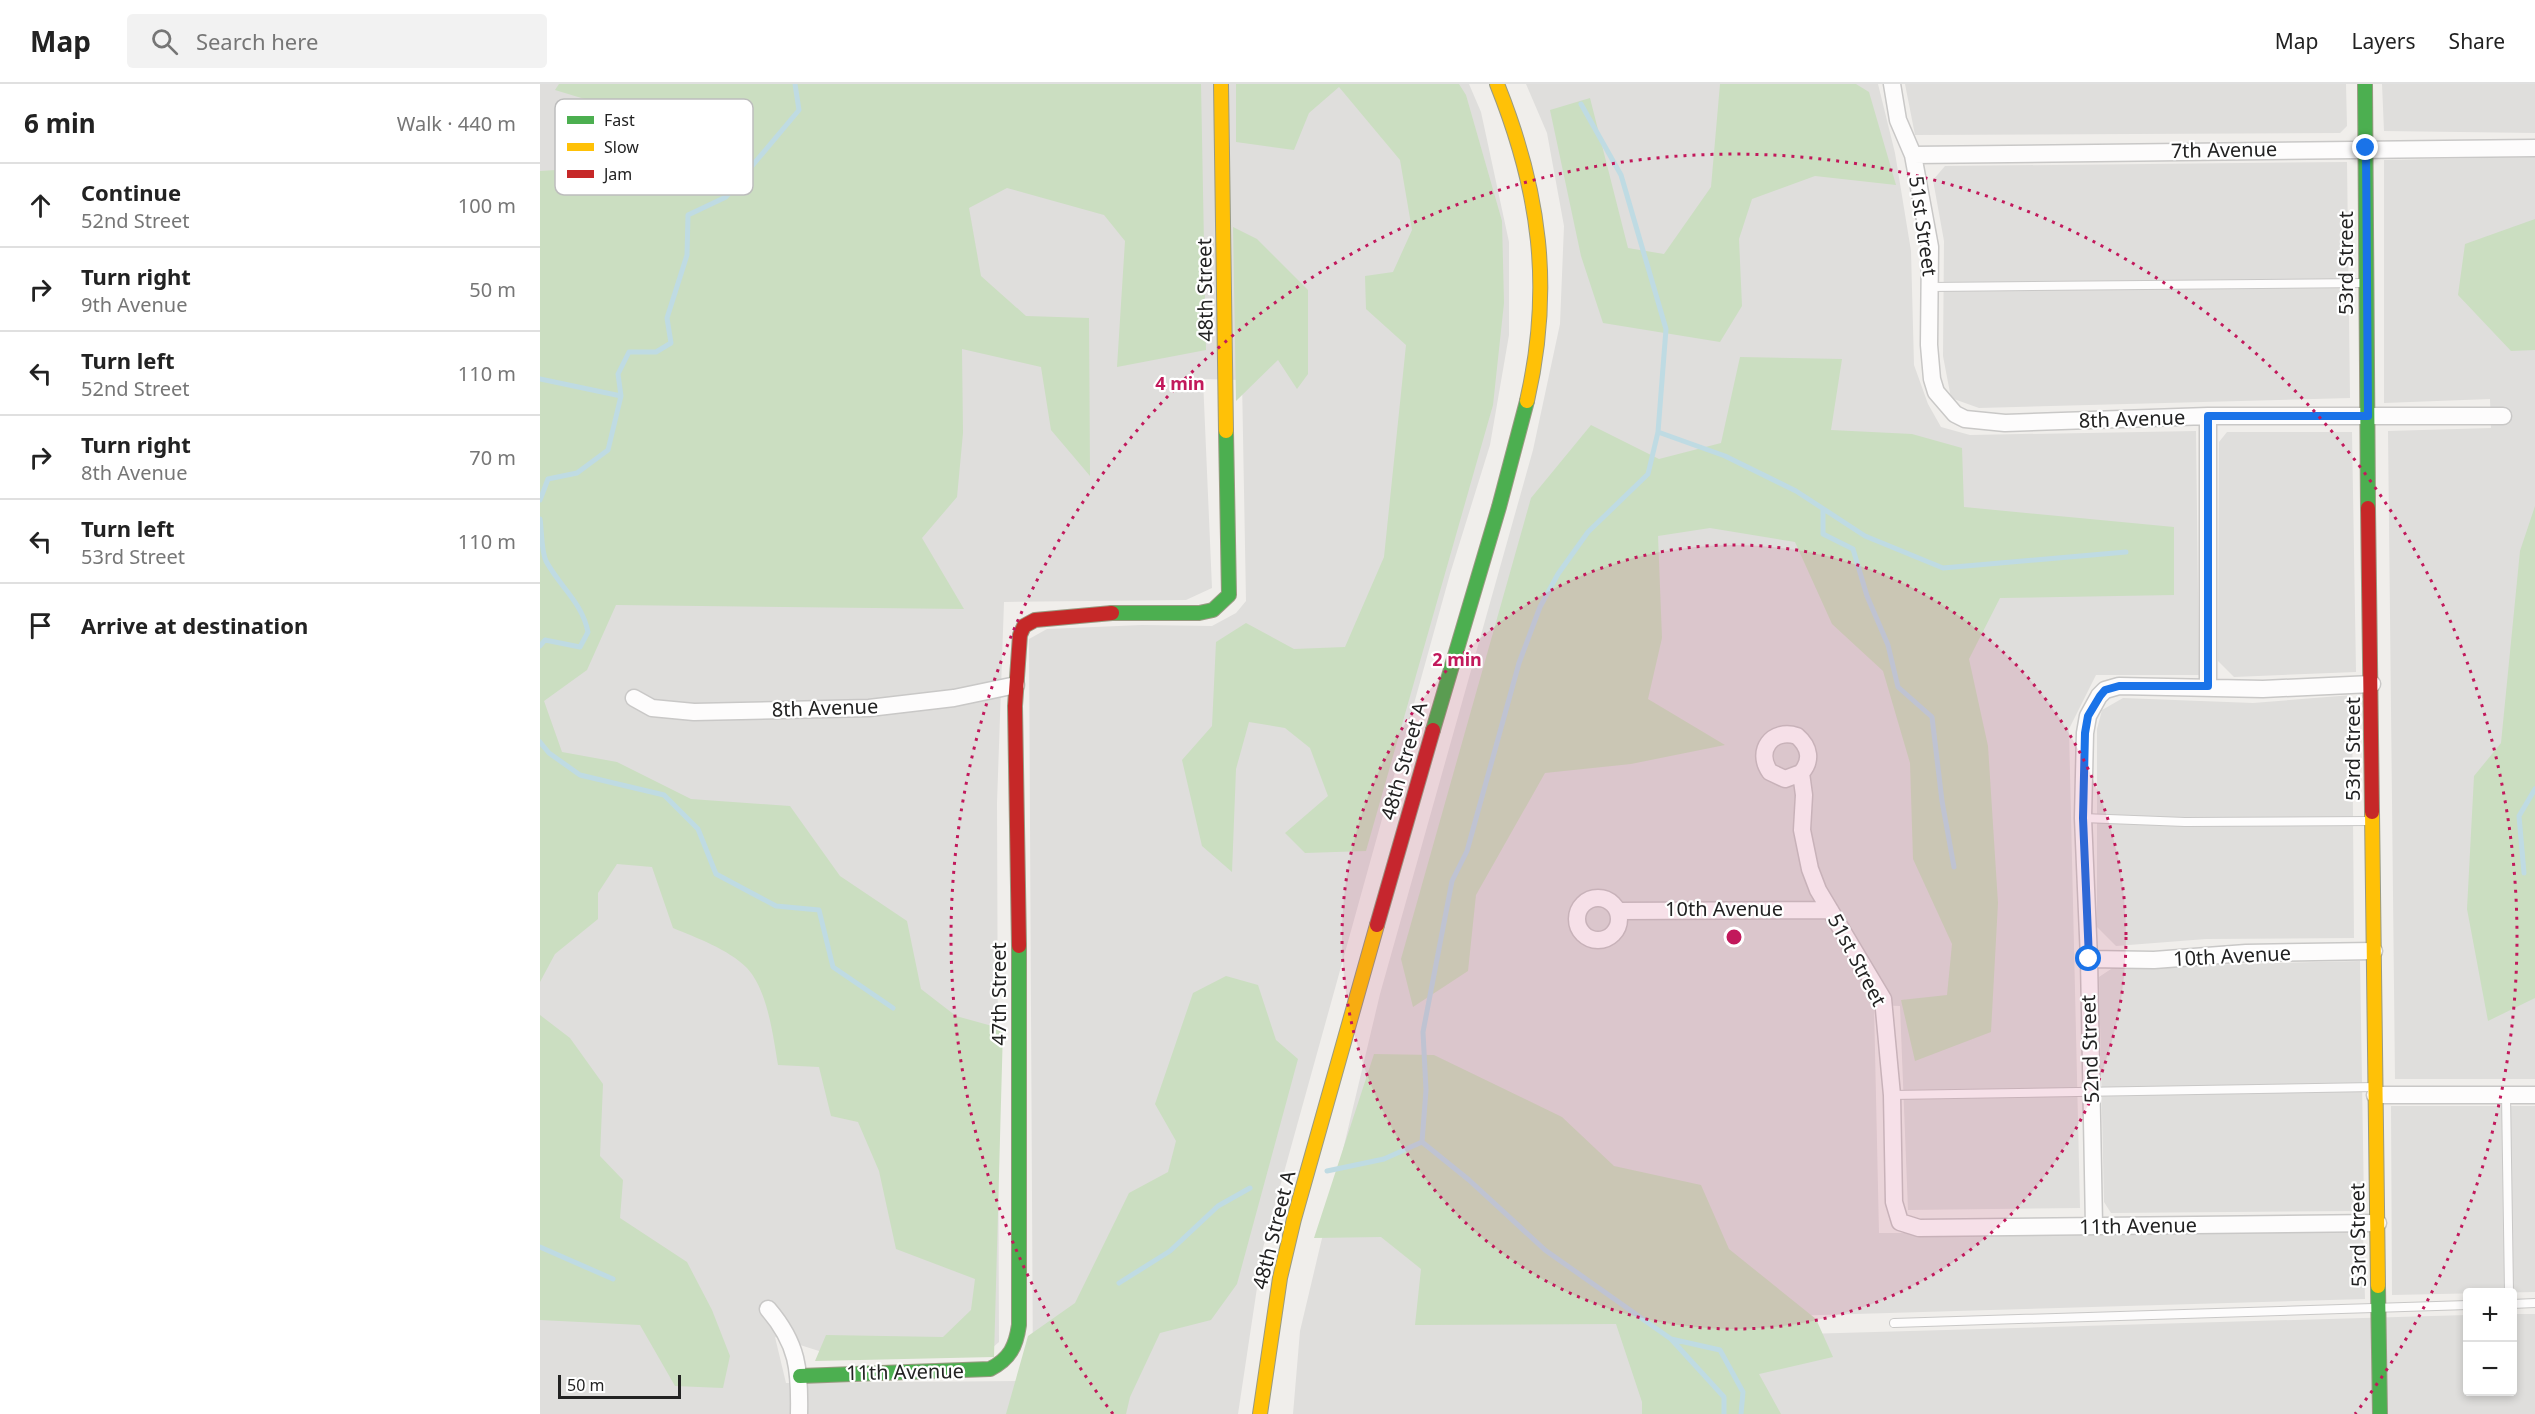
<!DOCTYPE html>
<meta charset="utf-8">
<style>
body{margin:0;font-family:"Noto Sans",sans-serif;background:#f2f2f2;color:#222}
.controls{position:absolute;right:18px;bottom:18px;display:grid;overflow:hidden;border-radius:6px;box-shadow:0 3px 9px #0003}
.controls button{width:54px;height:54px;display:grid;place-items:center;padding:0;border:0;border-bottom:2px solid #e0e0e0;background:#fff;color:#222;font:30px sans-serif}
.scale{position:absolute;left:18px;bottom:15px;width:123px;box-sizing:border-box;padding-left:6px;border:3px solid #222;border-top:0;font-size:16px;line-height:21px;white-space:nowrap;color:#222;-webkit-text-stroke:4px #fff;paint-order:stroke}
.stop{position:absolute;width:18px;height:18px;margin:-14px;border:4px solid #1a73e8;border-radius:50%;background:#fff}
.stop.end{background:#1a73e8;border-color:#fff;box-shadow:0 2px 6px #0008}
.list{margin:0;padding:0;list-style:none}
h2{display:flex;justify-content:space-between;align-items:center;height:78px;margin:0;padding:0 24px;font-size:26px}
h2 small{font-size:20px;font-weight:400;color:#767676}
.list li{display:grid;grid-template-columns:39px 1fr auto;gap:18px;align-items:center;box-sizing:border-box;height:84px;padding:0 24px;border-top:2px solid #e0e0e0}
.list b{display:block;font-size:22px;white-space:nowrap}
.list p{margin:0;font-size:20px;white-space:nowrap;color:#767676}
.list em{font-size:20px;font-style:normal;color:#767676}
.icon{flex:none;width:33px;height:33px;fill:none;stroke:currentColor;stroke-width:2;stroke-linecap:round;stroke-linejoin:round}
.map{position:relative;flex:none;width:1995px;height:1330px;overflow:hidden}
header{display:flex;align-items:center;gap:36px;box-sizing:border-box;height:84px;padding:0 30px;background:#fff;border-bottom:2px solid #e0e0e0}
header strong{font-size:28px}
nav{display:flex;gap:33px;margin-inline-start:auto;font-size:21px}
.search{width:420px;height:54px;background:#f2f2f2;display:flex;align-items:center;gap:15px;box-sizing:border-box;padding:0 21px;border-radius:6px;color:#767676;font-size:22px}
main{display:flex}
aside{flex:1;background:#fff}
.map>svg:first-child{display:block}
</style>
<header>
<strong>Map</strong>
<div class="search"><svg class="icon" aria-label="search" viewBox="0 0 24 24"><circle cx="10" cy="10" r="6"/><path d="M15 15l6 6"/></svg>Search here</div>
<nav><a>Map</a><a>Layers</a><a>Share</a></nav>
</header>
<main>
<aside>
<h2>6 min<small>Walk · 440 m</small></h2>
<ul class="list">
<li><svg class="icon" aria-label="ahead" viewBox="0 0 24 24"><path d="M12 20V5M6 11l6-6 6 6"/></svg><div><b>Continue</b><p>52nd Street</p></div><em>100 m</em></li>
<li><svg class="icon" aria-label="right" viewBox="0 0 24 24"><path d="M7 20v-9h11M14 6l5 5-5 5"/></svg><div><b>Turn right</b><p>9th Avenue</p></div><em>50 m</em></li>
<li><svg class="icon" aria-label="left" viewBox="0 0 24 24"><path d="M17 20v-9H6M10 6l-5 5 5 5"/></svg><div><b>Turn left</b><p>52nd Street</p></div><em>110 m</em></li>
<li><svg class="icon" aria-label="right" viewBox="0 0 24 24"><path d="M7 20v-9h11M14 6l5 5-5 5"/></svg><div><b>Turn right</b><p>8th Avenue</p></div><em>70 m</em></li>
<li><svg class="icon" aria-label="left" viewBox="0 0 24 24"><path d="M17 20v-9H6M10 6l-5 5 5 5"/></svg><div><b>Turn left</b><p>53rd Street</p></div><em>110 m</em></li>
<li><svg class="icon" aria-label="arrive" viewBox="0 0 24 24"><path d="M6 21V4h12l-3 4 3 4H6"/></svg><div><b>Arrive at destination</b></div></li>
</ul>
</aside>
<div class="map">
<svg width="1995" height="1330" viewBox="0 0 1995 1330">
<rect width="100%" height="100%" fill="#f0eeeb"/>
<path fill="#dfdedc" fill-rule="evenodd" d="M 0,0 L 929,0 L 941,28 L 969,158 L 969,251 L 950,361 L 910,490 L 723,1164 L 698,1330 L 0,1330 ZM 663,295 L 702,296 L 706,517 L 696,529 L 672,542 L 602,541 L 507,545 L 489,555 L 493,1297 L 246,1299 L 235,1253 L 279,1267 L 444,1271 L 459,1258 L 457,719 L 464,518 L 646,516 L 672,504 Z
M 986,0 L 1338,0 L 1355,69 L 1371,167 L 1374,281 L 1388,320 L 1401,343 L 1430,351 L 1656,347 L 1659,591 L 1556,591 L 1529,645 L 1540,1124 L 1368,1126 L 1360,922 L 1334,921 L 1339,1149 L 1823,1148 L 1825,1215 L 1209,1233 L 1228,1251 L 1927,1231 L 1928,1308 L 1972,1308 L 1973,1230 L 1995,1230 L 1995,1330 L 753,1330 L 760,1247 L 840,910 L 993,366 L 1020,240 L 1024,142 L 1007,49 Z
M 1365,0 L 1806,0 L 1807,42 L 1800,49 L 1375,51 Z
M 1842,0 L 1995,0 L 1995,49 L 1844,47 Z
M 1995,73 L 1995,995 L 1855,995 L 1848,347 L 1951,344 L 1950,315 L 1844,319 L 1844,76 Z
M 1807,78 L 1810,314 L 1439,324 L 1411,314 L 1403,272 L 1404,157 L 1393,96 L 1405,82 Z
M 1687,348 L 1812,348 L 1816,588 L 1694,593 L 1678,577 L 1679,358 Z
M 1812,611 L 1814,854 L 1666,855 L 1576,862 L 1557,843 L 1557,645 L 1562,626 L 1583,614 L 1713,619 Z
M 1820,877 L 1824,1118 L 1815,1127 L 1571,1129 L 1564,1118 L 1559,893 L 1574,883 Z
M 1851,1022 L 1995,1022 L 1995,1208 L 1852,1211 Z"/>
<path fill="#cbdec1" d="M 19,0 L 661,0 L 666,266 L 577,283 L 585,157 L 564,131 L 467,104 L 429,124 L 441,192 L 486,232 L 549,234 L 550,392 L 511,346 L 501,283 L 422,265 L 423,349 L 417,413 L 382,454 L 424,525 L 76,521 L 47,586 L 4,617 L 22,668 L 77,678 L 151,715 L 250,722 L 300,792 L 367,837 L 381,905 L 416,932 L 463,945 L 454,1273 L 275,1277 L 286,1251 L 403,1253 L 431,1226 L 435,1195 L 356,1165 L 339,1087 L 318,1038 L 291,1032 L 279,983 L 238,981 C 233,952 228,907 207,884 C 188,865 157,854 133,844 L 112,783 L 77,780 L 58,809 L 58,835 L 15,870 L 0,898 L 0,87 L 16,86 L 66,101 L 89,84 L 81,26 L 15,6 Z
M 696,0 L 919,0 L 926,11 L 962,137 L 964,219 L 953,321 L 826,767 L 765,769 L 745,749 L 788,712 L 770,664 L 745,644 L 709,638 L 696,685 L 692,788 L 662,762 L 642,676 L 672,642 L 676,558 L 706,539 L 754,565 L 805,563 L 844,473 L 866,261 L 826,225 L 825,192 L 853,188 L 872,146 L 860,76 L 799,3 L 769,29 L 754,66 L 696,58 Z
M 1180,0 L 1316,0 L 1329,8 L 1356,101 L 1275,92 L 1212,115 L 1199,155 L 1202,222 L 1180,258 L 1063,239 L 1041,172 L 1010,26 L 1050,14 L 1088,164 L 1124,170 L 1171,103 Z
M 1995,135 L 1995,266 L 1971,267 L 1918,211 L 1925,160 Z
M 693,143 L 717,155 L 768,206 L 768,290 L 757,305 L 738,276 L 696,317 Z
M 1200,273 L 1302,275 L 1291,346 L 1372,350 L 1422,364 L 1424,423 L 1634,443 L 1634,511 L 1460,514 L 1429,575 L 1448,662 L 1458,819 L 1451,948 L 1375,977 L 1361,916 L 1407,911 L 1412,860 L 1373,775 L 1370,679 L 1343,587 L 1292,540 L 1255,458 L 1170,444 L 1118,452 L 1122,554 L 1108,615 L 1185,661 L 1091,680 L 1005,689 L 936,811 L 928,887 L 873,923 L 861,875 L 991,414 L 1051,341 L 1119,375 L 1181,359 Z
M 1995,422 L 1995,914 L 1948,937 L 1927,825 L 1934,692 L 1961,659 L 1980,467 Z
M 686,892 L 718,901 L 736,956 L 758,975 L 697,1200 L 671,1236 L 620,1249 L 590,1313 L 586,1330 L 466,1330 L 488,1252 L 535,1219 L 589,1109 L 628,1088 L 636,1057 L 615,1020 L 653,909 Z
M 0,931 L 30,954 L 63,1000 L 60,1072 L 83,1096 L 80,1134 L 147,1178 L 172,1226 L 190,1272 L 183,1304 L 135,1302 L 100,1241 L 0,1236 Z
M 834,970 L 894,971 L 1022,1033 L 1074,1082 L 1161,1101 L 1189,1165 L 1276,1235 L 1293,1273 L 1219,1290 L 1241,1330 L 1102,1330 L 1102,1318 L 1076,1240 L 875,1241 L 881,1185 L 841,1153 L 774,1154 Z"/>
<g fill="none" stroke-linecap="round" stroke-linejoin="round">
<path stroke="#bfdbe3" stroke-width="5" d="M 1041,20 L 1081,91 L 1126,245 L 1118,348 L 1108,390 L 1048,448 L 1018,490 L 1000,523 L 979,579 L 927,767 L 912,797 L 883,948 L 886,1006 L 882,1058 L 929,1096 L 1005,1166 L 1131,1255 L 1184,1313 L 1184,1330
M 0,295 L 81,312
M 1118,348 L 1185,372 L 1256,407 L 1325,452 L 1403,484 L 1586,468
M 0,416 L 8,395 L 37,389 L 68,366 L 81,312 L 78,290 L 89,268 L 116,268 L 131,259 L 127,234 L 147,171 L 148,131 L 186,113 L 259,26 L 255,0
M 1283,425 L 1283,450 L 1313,465 L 1327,512 L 1348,561 L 1358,603 L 1392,633 L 1402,717 L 1414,783
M 0,435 C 2,447 1,466 6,477 C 20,503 42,518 48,548 L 40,563 L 5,556 L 0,562
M 0,658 L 9,669 L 40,691 L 124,711 L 158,745 L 176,790 L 236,822 L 279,826 L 293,883 L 353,924
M 1984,789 L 1979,732 L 1995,705
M 787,1087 L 844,1075 L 882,1058
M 0,1163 L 73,1195
M 579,1199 L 630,1167 L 678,1122 L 710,1104
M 1131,1255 L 1180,1266 L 1203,1308 L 1201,1330"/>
<g stroke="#c9c8c7" stroke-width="10">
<path id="lane" d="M 1391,203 L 1825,199
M 1543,734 L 1645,738 L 1831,737
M 1966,1010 L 1969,1208
M 1352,1011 L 1835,1003
M 1972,1220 L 1995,1219
M 1354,1239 L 1928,1221"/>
</g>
<g stroke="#c9c8c7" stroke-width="19">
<path id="street" d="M 1352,0 L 1358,36 L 1373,71 L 1390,163 L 1389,261 L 1392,295 L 1396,308 L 1415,330 L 1425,335 L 1465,339 L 1668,332 L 1963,332
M 1373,71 L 1995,64
M 1668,332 L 1668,602
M 94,614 L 112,624 L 154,628 L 329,624 L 414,614 L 476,601
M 1261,689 L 1245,695 L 1230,688 C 1215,667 1232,644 1257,652 C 1270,663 1272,677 1261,689 L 1264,711 L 1262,746 L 1270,785 L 1278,806 L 1343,915 L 1352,1011 L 1354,1118 L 1360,1138 L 1379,1144 L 1838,1139
M1037 835a21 21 0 1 1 42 0a21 21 0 1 1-42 0Z
M 1078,827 L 1290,826
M 1549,875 L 1614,876 L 1706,869 L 1834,867
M 1835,1011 L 1995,1011
M 1554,1142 L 1549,875 L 1543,734 L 1545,649 L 1548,632 L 1559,612 L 1565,606 L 1579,602 L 1723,605 L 1832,600
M 228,1225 C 258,1260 260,1286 259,1330"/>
</g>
<g stroke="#999a82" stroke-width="16">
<path id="fast" d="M 1825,0 L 1828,424
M 572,529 L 659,529 L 673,526 L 689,511 L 686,347
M 893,646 L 959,423 L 987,317
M 1838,1202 L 1840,1330
M 260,1292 L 450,1285 C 470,1275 476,1262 479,1241 L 479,862"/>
</g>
<g stroke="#999a82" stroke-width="16">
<path id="slow" d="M 681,0 L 686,347
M 957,0 C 1000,107 1013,204 987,317
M 1832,728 L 1838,1202
M 720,1330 L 740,1194 L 754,1135 L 837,841"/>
</g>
<g stroke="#999a82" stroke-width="16">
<path id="jam" d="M 1828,424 L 1832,728
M 837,841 L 893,646
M 479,862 L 475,622 L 480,551 L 484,542 L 495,536 L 572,529"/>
</g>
<use href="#lane" stroke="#fdfcfc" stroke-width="8"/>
<use href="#street" stroke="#fdfcfc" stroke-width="16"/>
<use href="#fast" stroke="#4caf50" stroke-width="14"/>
<use href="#slow" stroke="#ffc107" stroke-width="14"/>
<use href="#jam" stroke="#c62828" stroke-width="14"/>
</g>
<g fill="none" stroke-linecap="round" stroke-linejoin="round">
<path stroke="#1a73e8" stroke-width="8" d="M 1549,875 L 1543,734 L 1545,649 L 1548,632 L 1560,612 L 1565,606 L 1579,602 L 1668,602 L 1668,332 L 1828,332 L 1826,64"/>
</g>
<circle cx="1194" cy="853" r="392" fill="#c2185b" fill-opacity=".12"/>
<g fill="none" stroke="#c2185b" stroke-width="3" stroke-dasharray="3 6">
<circle cx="1194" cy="853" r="392"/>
<path d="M573 1330A783 783 0 1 1 1815 1330"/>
</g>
<g text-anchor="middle" stroke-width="4.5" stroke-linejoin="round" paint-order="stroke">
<g font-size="20" fill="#222" stroke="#fff">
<text transform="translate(1684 66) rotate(-1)" y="7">7th Avenue</text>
<text transform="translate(1383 142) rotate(82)" y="7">51st Street</text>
<text transform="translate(1806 179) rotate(-90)" y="7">53rd Street</text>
<text transform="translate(665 206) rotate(-91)" y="7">48th Street</text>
<text transform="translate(1592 335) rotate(-2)" y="7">8th Avenue</text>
<text transform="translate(285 624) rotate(-2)" y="7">8th Avenue</text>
<text transform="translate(1813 665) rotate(-90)" y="7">53rd Street</text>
<text transform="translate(864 677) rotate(-74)" y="7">48th Street A</text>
<text x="1184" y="832">10th Avenue</text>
<text transform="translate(1692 872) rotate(-3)" y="7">10th Avenue</text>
<text transform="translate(1317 876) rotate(62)" y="7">51st Street</text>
<text transform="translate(459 910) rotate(-90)" y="7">47th Street</text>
<text transform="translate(1550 965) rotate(-92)" y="7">52nd Street</text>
<text transform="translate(1598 1142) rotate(-1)" y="7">11th Avenue</text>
<text transform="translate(734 1146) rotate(-76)" y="7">48th Street A</text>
<text transform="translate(1818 1151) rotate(-91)" y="7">53rd Street</text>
<text transform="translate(365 1288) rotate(-1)" y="7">11th Avenue</text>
</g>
</g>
<rect x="15" y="15" width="198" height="96" rx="9" fill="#fff" stroke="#bdbdbd" stroke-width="1.5"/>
<rect x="27" y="32" width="27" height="8" fill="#4caf50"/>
<rect x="27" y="59" width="27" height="8" fill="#ffc107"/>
<rect x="27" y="86" width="27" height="8" fill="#c62828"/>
<g font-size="16" fill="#222">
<text x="64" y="42">Fast</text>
<text x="64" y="69">Slow</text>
<text x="64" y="96">Jam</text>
</g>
<circle cx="1194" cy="853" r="9" fill="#c2185b" stroke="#fff" stroke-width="3"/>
<g font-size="18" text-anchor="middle" font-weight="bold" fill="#c2185b" stroke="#fff" stroke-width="4.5" stroke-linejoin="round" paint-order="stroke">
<text x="640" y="306">4 min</text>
<text x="917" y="582">2 min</text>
</g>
</svg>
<div class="controls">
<button>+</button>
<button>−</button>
</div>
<div class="scale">50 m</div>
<div class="stop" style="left:1549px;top:875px"></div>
<div class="stop end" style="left:1826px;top:64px"></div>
</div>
</main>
